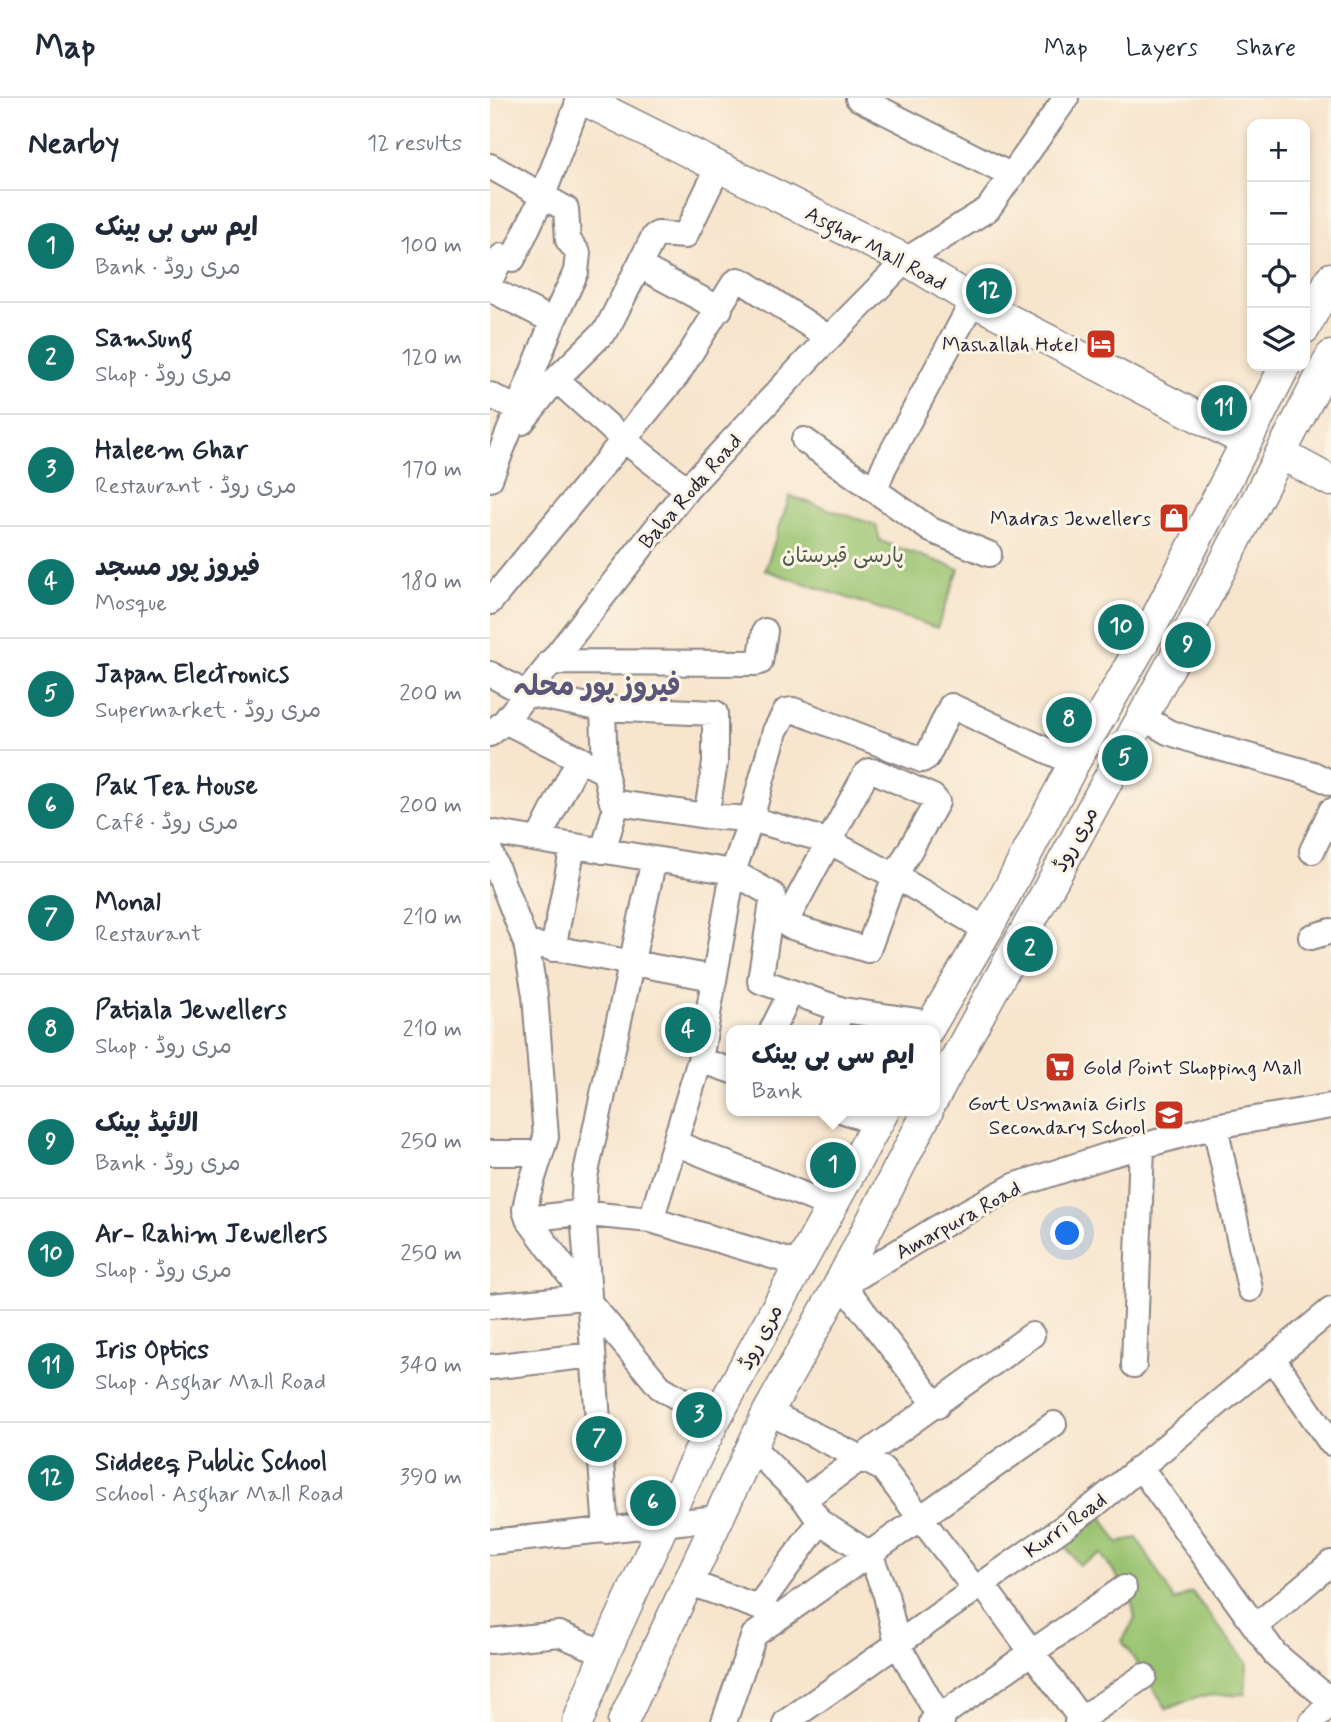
<!DOCTYPE html>
<meta charset="utf-8">
<style>
body{margin:0;font-family:Mynerve,"Playpen Sans Arabic",sans-serif;background:#f6f6f7;color:#1f2937}
.controls{position:absolute;right:21px;top:21px;display:grid;overflow:hidden;border-radius:14px;box-shadow:0 4px 10px #0003}
.controls button{width:63px;height:63px;display:grid;place-items:center;padding:0;border:0;border-bottom:2px solid #e0e1e3;background:#fff;color:#1f2937;font:35px sans-serif}
.you{position:absolute;left:578px;top:1136px;width:24px;height:24px;margin:-18px;border:5px solid #fff;border-radius:50%;background:#1a73e8;box-shadow:0 0 0 10px #1a73e833}
.badge{display:grid;place-items:center;width:46px;height:46px;border-radius:50%;background:#0f766e;color:#fff;font-size:23px;font-weight:700}
.pin{position:absolute;translate:-50% -50%;border:4px solid #fff;box-shadow:0 2px 7px #0006}
.popup{position:absolute;left:236px;top:927px;width:214px;height:91px;box-sizing:border-box;display:grid;place-content:center;border-radius:14px;background:#fff;filter:drop-shadow(0 2px 5px #0005);font-size:23px;white-space:nowrap;color:#747a83}
.popup b{font-size:26px;color:#1f2937}
.popup::after{content:'';position:absolute;left:50%;top:100%;margin-left:-14px;border:14px solid transparent;border-top-color:#fff}
.list{margin:0;padding:0;list-style:none}
h2{display:flex;justify-content:space-between;align-items:center;height:91px;margin:0;padding:0 28px;font-size:30px}
h2 small{font-size:23px;font-weight:400;color:#747a83}
.list li{display:grid;grid-template-columns:46px 1fr auto;gap:21px;align-items:center;box-sizing:border-box;height:112px;padding:0 28px;border-top:2px solid #e0e1e3}
.list b{display:block;font-size:26px;white-space:nowrap}
.list p{margin:0;font-size:23px;white-space:nowrap;color:#747a83}
.list em{font-size:23px;font-style:normal;color:#747a83}
.icon{flex:none;width:38px;height:38px;fill:none;stroke:currentColor;stroke-width:2;stroke-linecap:round;stroke-linejoin:round}
.map{position:relative;flex:none;width:841px;height:1624px;overflow:hidden}
header{display:flex;align-items:center;gap:42px;box-sizing:border-box;height:98px;padding:0 35px;background:#fff;border-bottom:2px solid #e0e1e3}
header strong{font-size:33px}
nav{display:flex;gap:38px;margin-inline-start:auto;font-size:24px}
main{display:flex}
aside{flex:1;background:#fff}
.map>svg:first-child{display:block}
</style>
<header>
<strong>Map</strong>
<nav><a>Map</a><a>Layers</a><a>Share</a></nav>
</header>
<main>
<aside>
<h2>Nearby<small>12 results</small></h2>
<ul class="list">
<li><span class="badge">1</span><div><b>ایم سی بی بینک</b><p>Bank · مری روڈ</p></div><em>100 m</em></li>
<li><span class="badge">2</span><div><b>Samsung</b><p>Shop · مری روڈ</p></div><em>120 m</em></li>
<li><span class="badge">3</span><div><b>Haleem Ghar</b><p>Restaurant · مری روڈ</p></div><em>170 m</em></li>
<li><span class="badge">4</span><div><b>فیروز پور مسجد</b><p>Mosque</p></div><em>180 m</em></li>
<li><span class="badge">5</span><div><b>Japan Electronics</b><p>Supermarket · مری روڈ</p></div><em>200 m</em></li>
<li><span class="badge">6</span><div><b>Pak Tea House</b><p>Café · مری روڈ</p></div><em>200 m</em></li>
<li><span class="badge">7</span><div><b>Monal</b><p>Restaurant</p></div><em>210 m</em></li>
<li><span class="badge">8</span><div><b>Patiala Jewellers</b><p>Shop · مری روڈ</p></div><em>210 m</em></li>
<li><span class="badge">9</span><div><b>الائیڈ بینک</b><p>Bank · مری روڈ</p></div><em>250 m</em></li>
<li><span class="badge">10</span><div><b>Ar- Rahim Jewellers</b><p>Shop · مری روڈ</p></div><em>250 m</em></li>
<li><span class="badge">11</span><div><b>Iris Optics</b><p>Shop · Asghar Mall Road</p></div><em>340 m</em></li>
<li><span class="badge">12</span><div><b>Siddeeq Public School</b><p>School · Asghar Mall Road</p></div><em>390 m</em></li>
</ul>
</aside>
<div class="map">
<svg width="841" height="1624" viewBox="0 0 841 1624">
<rect width="100%" height="100%" fill="#fcf5e5"/>
<filter id="ink" filterUnits="userSpaceOnUse"><feTurbulence type="fractalNoise" baseFrequency=".0143" numOctaves="2"/><feDisplacementMap in="SourceGraphic" scale="14" xChannelSelector="R" yChannelSelector="G"/><feConvolveMatrix kernelMatrix="1 2 1 2 8 2 1 2 1" color-interpolation-filters="sRGB"/></filter>
<filter id="wash" filterUnits="userSpaceOnUse"><feTurbulence type="fractalNoise" baseFrequency=".00686" numOctaves="4" result="noise"/><feDisplacementMap in="SourceGraphic" scale="28" xChannelSelector="R" yChannelSelector="G"/><feGaussianBlur stdDeviation="1.57" result="paint"/><feColorMatrix in="noise" values="0 0 0 0 0 0 0 0 0 0 0 0 0 0 0 0 0 1.4 0 .05"/><feComposite in="paint" operator="in"/></filter>
<g filter="url(#wash)">
<rect width="100%" height="100%" fill="#f7e5cd"/>
<path fill="#99c36f" stroke="#5e7255" stroke-width="2" d="M 300,398 L 386,427 L 390,443 L 469,471 L 447,530 L 275,472 Z
M 610,1415 L 628,1445 L 647,1440 L 685,1503 L 702,1494 L 757,1565 L 755,1596 L 709,1598 L 677,1611 L 632,1543 L 645,1521 L 641,1499 L 611,1456 L 589,1467 L 571,1442 Z"/>
</g>
<g filter="url(#ink)">
<g fill="none" stroke-linecap="round" stroke-linejoin="round">
<g stroke="#8c8484" stroke-width="28">
<path id="minor" d="M 368,0 L 522,78
M 0,68 L 76,111 L 78,142 L 88,155 L 86,174 L 63,223 L 0,381
M 150,168 L 230,211
M 0,183 L 12,158 L 23,161 L 53,97 L 90,0
M 0,191 L 63,223
M 66,281 L 134,342 L 197,391
M 0,297 L 29,312
M 32,324 L 66,281 L 117,231 L 164,138 L 168,136 L 195,138 L 228,70
M 314,342 L 441,432 L 499,456
M 385,391 L 394,369 L 483,203
M 0,504 L 187,277 L 244,185 L 248,182 L 254,184 L 339,240
M 60,564 L 266,565 L 270,564 L 275,533
M 0,576 L 35,595 L 108,610 L 225,615 L 225,665 L 216,718
M 113,610 L 115,674
M 652,619 L 678,634 L 708,644 L 823,676 L 841,685
M 15,623 L 115,674 L 122,704 L 216,718 L 261,721 L 338,743 L 405,778 L 497,832
M 0,636 L 15,623 L 197,391 L 323,256 L 416,162 L 498,111 L 576,0
M 380,673 L 387,674 L 443,699 L 447,704 L 405,778 L 378,852 L 299,828 L 295,825 L 375,677 Z
M 0,734 L 243,774 L 283,797 L 270,883 L 353,912 L 441,925
M 48,742 L 89,661
M 0,753 L 36,845 L 45,897 L 56,1039 L 38,1096 L 35,1112 L 38,1121 L 100,1205 L 170,1289 L 225,1322
M 113,753 L 127,705
M 822,753 L 841,713
M 821,839 L 841,833
M 36,845 L 223,880
M 63,851 L 83,748
M 282,932 L 301,894
M 342,932 L 353,912
M 210,962 L 242,973
M 354,1013 L 387,1025
M 725,1028 L 760,1191
M 185,1045 L 341,1108
M 0,1055 L 51,1055
M 38,1121 L 87,1115 L 161,1122 L 309,1166
M 161,1122 L 210,962 L 243,774 L 261,721 L 285,633 L 296,613 L 303,612 L 432,662 L 437,659 L 461,608 L 584,665
M 354,1188 L 447,1308
M 346,1192 L 447,1130 L 524,1088 L 616,1058 L 725,1028 L 841,1008
M 0,1208 L 95,1199
M 783,1261 L 841,1345
M 644,1267 L 652,1048
M 0,1269 L 103,1257
M 278,1314 L 393,1371 L 485,1491
M 261,1348 L 314,1401 L 330,1424 L 380,1456 L 396,1497 L 407,1545 L 452,1624
M 651,1370 L 785,1556 L 841,1603
M 314,1401 L 542,1237
M 116,1433 L 93,1115 L 95,1079 L 164,761
M 0,1444 L 228,1420
M 197,1484 L 268,1509 L 281,1516
M 492,1486 L 593,1624
M 268,1509 L 330,1424
M 766,1528 L 841,1465
M 0,1543 L 69,1536 L 115,1555
M 234,1624 L 264,1537 L 564,1326
M 296,1624 L 601,1410 L 841,1212
M 442,1624 L 634,1490
M 587,1624 L 654,1578
M 822,1624 L 841,1604"/>
</g>
<g stroke="#8c8484" stroke-width="33">
<path id="major" d="M 90,0 L 416,162 L 483,203 L 755,343
M 815,230 L 841,180
M 791,356 L 841,383
M 438,932 L 497,832 L 584,665 L 658,536 L 795,268
M 444,1000 L 691,548 L 841,258
M 88,1624 L 115,1555 L 173,1427 L 225,1322 L 394,1013
M 133,1624 L 278,1314 L 346,1192 L 438,1013"/>
</g>
<use href="#minor" stroke="#fff" stroke-width="24"/>
<use href="#major" stroke="#fff" stroke-width="30"/>
</g>
</g>
<defs>
<g id="hotel-square" transform="scale(1.575)"><rect x="-9" y="-9" width="18" height="18" rx="4" fill="#c8321e" stroke="#fcf5e5"/><path d="M-6-4.5h1.5V1H6V5H4.5V3h-9V5H-6ZM-4 0a1.8 1.8 0 1 1 3.6 0ZM.5 0V-2.5h3Q6-2.5 6 0Z" fill="#fff"/></g>
<g id="shop-square" transform="scale(1.575)"><rect x="-9" y="-9" width="18" height="18" rx="4" fill="#c8321e" stroke="#fcf5e5"/><path d="M-5-2.5h2.3a2.7 3.5 0 0 1 5.4 0H5L5.5 6h-11ZM-1.5-2.5h3a1.5 2.3 0 0 0-3 0Z" fill="#fff"/></g>
<g id="supermarket-square" transform="scale(1.575)"><rect x="-9" y="-9" width="18" height="18" rx="4" fill="#c8321e" stroke="#fcf5e5"/><path d="M-6-5.5h2.5l.6 2H6L4.5 2H-2.5L-4.4-4H-6ZM-1.5 3.2a1.3 1.3 0 1 0 .1 0ZM3 3.2a1.3 1.3 0 1 0 .1 0Z" fill="#fff"/></g>
<g id="school-square" transform="scale(1.575)"><rect x="-9" y="-9" width="18" height="18" rx="4" fill="#c8321e" stroke="#fcf5e5"/><path d="M0-5L7-2L0 1L-7-2ZM-4 1L0 2.5L4 1V4Q0 6-4 4Z" fill="#fff"/></g>
</defs>
<g fill-rule="evenodd">
<use href="#hotel-square" x="611" y="246"/>
<use href="#shop-square" x="684" y="420"/>
<use href="#supermarket-square" x="570" y="969"/>
<use href="#school-square" x="679" y="1017"/>
</g>
<g text-anchor="middle" stroke-width="6" stroke-linejoin="round" paint-order="stroke">
<g font-size="21" fill="#22223b" stroke="#fcf5e5">
<text transform="translate(386 150) rotate(28)" y="7">Asghar Mall Road</text>
<text transform="translate(200 393) rotate(-49)" y="7">Baba Roda Road</text>
<text transform="translate(585 741) rotate(-61)" y="7">مری روڈ</text>
<text transform="translate(468 1122) rotate(-29)" y="7">Amarpura Road</text>
<text transform="translate(270 1239) rotate(-62)" y="7">مری روڈ</text>
<text transform="translate(575 1427) rotate(-36)" y="7">Kurri Road</text>
</g>
<g font-size="21" fill="#22223b" stroke="#fcf5e5" text-anchor="end">
<text x="588" y="253">Mashallah Hotel</text>
<text x="661" y="427">Madras Jewellers</text>
<text x="593" y="976" text-anchor="start">Gold Point Shopping Mall</text>
<text x="656" y="1012">Govt Usmania Girls<tspan x="656" dy="24">Secondary School</tspan></text>
</g>
<g font-size="21" fill="#4c5a4d" stroke="#fcf5e5">
<text x="353" y="464">پارسی قبرستان</text>
</g>
<g font-size="28" font-weight="bold" fill="#5a577b" stroke="#fcf5e5">
<text x="107" y="597">فیروز پور محلہ</text>
</g>
</g>
</svg>
<div class="controls">
<button>+</button>
<button>−</button>
<button><svg class="icon" aria-label="locate" viewBox="0 0 24 24"><circle cx="12" cy="12" r="6"/><path d="M12 2v4M12 18v4M2 12h4M18 12h4"/></svg></button>
<button><svg class="icon" aria-label="layers" viewBox="0 0 24 24"><path d="M12 4l9 5-9 5-9-5zM3 14l9 5 9-5"/></svg></button>
</div>
<div class="you"></div>
<div class="pin badge" style="left:343px;top:1067px">1</div>
<div class="popup"><b>ایم سی بی بینک</b>Bank</div>
<div class="pin badge" style="left:540px;top:851px">2</div>
<div class="pin badge" style="left:209px;top:1317px">3</div>
<div class="pin badge" style="left:198px;top:932px">4</div>
<div class="pin badge" style="left:635px;top:660px">5</div>
<div class="pin badge" style="left:163px;top:1405px">6</div>
<div class="pin badge" style="left:109px;top:1341px">7</div>
<div class="pin badge" style="left:579px;top:622px">8</div>
<div class="pin badge" style="left:698px;top:547px">9</div>
<div class="pin badge" style="left:631px;top:529px">10</div>
<div class="pin badge" style="left:734px;top:310px">11</div>
<div class="pin badge" style="left:499px;top:193px">12</div>
</div>
</main>
